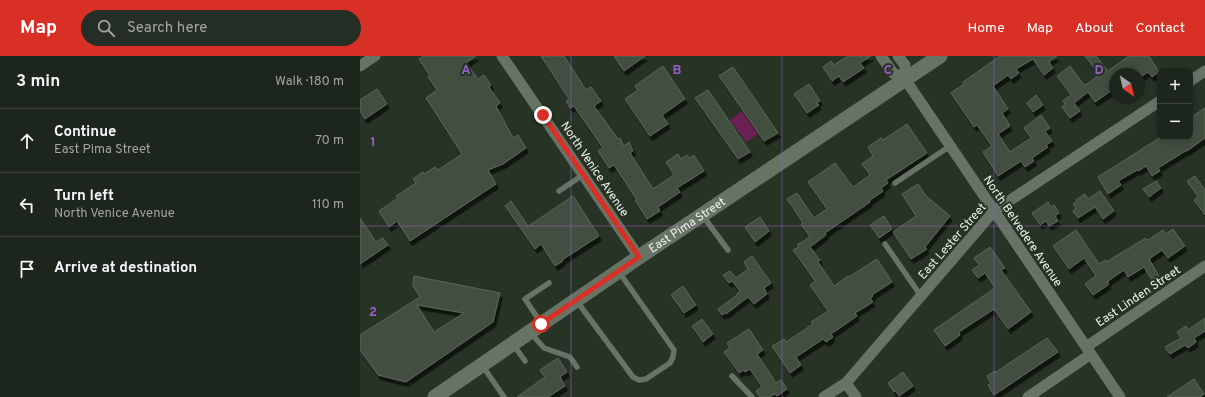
<!DOCTYPE html>
<meta charset="utf-8">
<style>
body{margin:0;font-family:Overpass,sans-serif;background:#252e25;color:#f1f3f6}
.controls{position:absolute;right:12px;top:12px;display:grid;overflow:hidden;border-radius:8px;box-shadow:0 2px 6px #0003}
.controls button{width:36px;height:36px;display:grid;place-items:center;padding:0;border:0;border-bottom:1px solid #3b433b;background:#1d261c;color:#f1f3f6;font:20px sans-serif}
.compass{position:absolute;left:749px;top:12px;width:36px;height:36px;border-radius:50%;background:#1d261c;box-shadow:0 2px 6px #0003;rotate:146deg}
.stop{position:absolute;width:12px;height:12px;margin:-9px;border:3px solid #d93025;border-radius:50%;background:#fff}
.stop.end{background:#d93025;border-color:#fff;box-shadow:0 1px 4px #0008}
.list{margin:0;padding:0;list-style:none}
h2{display:flex;justify-content:space-between;align-items:center;height:52px;margin:0;padding:0 16px;font-size:17px}
h2 small{font-size:13px;font-weight:400;color:#a0a5a3}
.list li{display:grid;grid-template-columns:26px 1fr auto;gap:12px;align-items:center;box-sizing:border-box;height:64px;padding:0 16px;border-top:1px solid #3b433b}
.list b{display:block;font-size:15px;white-space:nowrap}
.list p{margin:0;font-size:13px;white-space:nowrap;color:#a0a5a3}
.list em{font-size:13px;font-style:normal;color:#a0a5a3}
.icon{flex:none;width:22px;height:22px;fill:none;stroke:currentColor;stroke-width:2;stroke-linecap:round;stroke-linejoin:round}
.map{position:relative;flex:none;width:845px;height:341px;overflow:hidden}
header{display:flex;align-items:center;gap:24px;box-sizing:border-box;height:56px;padding:0 20px;background:#d93025;color:#fff}
header strong{font-size:19px}
nav{display:flex;gap:22px;margin-inline-start:auto;font-size:14px}
.search{width:280px;height:36px;background:#252e25;display:flex;align-items:center;gap:10px;box-sizing:border-box;padding:0 14px;border-radius:22px;color:#a0a5a3;font-size:15px}
main{display:flex}
aside{flex:1;background:#1d261c}
.map>svg:first-child{display:block}
</style>
<header>
<strong>Map</strong>
<div class="search"><svg class="icon" aria-label="search" viewBox="0 0 24 24"><circle cx="10" cy="10" r="6"/><path d="M15 15l6 6"/></svg>Search here</div>
<nav><a>Home</a><a>Map</a><a>About</a><a>Contact</a></nav>
</header>
<main>
<aside>
<h2>3 min<small>Walk · 180 m</small></h2>
<ul class="list">
<li><svg class="icon" aria-label="ahead" viewBox="0 0 24 24"><path d="M12 20V5M6 11l6-6 6 6"/></svg><div><b>Continue</b><p>East Pima Street</p></div><em>70 m</em></li>
<li><svg class="icon" aria-label="left" viewBox="0 0 24 24"><path d="M17 20v-9H6M10 6l-5 5 5 5"/></svg><div><b>Turn left</b><p>North Venice Avenue</p></div><em>110 m</em></li>
<li><svg class="icon" aria-label="arrive" viewBox="0 0 24 24"><path d="M6 21V4h12l-3 4 3 4H6"/></svg><div><b>Arrive at destination</b></div></li>
</ul>
</aside>
<div class="map">
<svg width="845" height="341" viewBox="0 0 845 341">
<defs>
<filter id="shadow"><feDropShadow dx="2.5" dy="4.5" stdDeviation="0" flood-color="#0009"/></filter>
</defs>
<rect width="100%" height="100%" fill="#273325"/>
<path fill="#6c2155" d="M 382,55 L 398,78 L 386,86 L 370,64 Z"/>
<path fill="#435041" stroke="#5a6758" fill-rule="evenodd" filter="url(#shadow)" d="M 64,0 L 116,0 L 106,7 L 118,23 L 124,19 L 131,29 L 129,31 L 140,47 L 136,50 L 153,82 L 158,79 L 166,92 L 143,108 L 128,114 L 136,128 L 50,185 L 37,165 L 29,171 L 19,155 L 38,142 L 36,140 L 56,127 L 53,123 L 63,116 L 64,118 L 75,111 L 78,114 L 102,98 L 66,42 L 77,34 L 68,21 L 70,20 L 59,3 Z
M 181,0 L 204,0 L 226,34 L 231,31 L 241,45 L 234,50 L 258,83 L 260,82 L 264,90 L 269,86 L 273,95 L 270,97 L 293,133 L 314,119 L 306,106 L 318,98 L 321,103 L 327,99 L 329,102 L 334,99 L 344,115 L 317,132 L 320,136 L 298,151 L 300,155 L 287,163 L 275,144 L 277,144 L 254,109 L 249,112 L 238,95 L 243,92 L 214,50 L 210,52 L 206,45 L 209,43 Z
M 254,0 L 285,0 L 264,15 Z
M 488,0 L 511,0 L 500,7 L 504,12 L 483,26 L 479,20 L 472,25 L 463,11 L 471,5 L 474,9 Z
M 640,0 L 697,0 L 689,6 L 693,12 L 684,19 L 673,3 L 656,13 L 659,17 L 651,23 L 648,19 L 633,30 L 648,53 L 642,57 L 650,70 L 638,78 L 650,96 L 671,82 L 664,72 L 681,59 L 690,72 L 685,75 L 692,85 L 686,89 L 688,91 L 672,102 L 674,105 L 665,111 L 661,105 L 638,120 L 623,96 L 632,90 L 617,69 L 614,71 L 591,37 L 604,28 L 603,26 Z
M 725,0 L 736,0 L 748,15 L 769,0 L 789,0 L 799,16 L 792,21 L 788,16 L 782,20 L 781,18 L 755,18 L 755,32 L 735,46 L 728,36 L 714,47 L 720,55 L 710,62 L 702,51 L 705,48 L 703,45 L 711,39 L 697,20 L 710,10 L 724,29 L 727,28 L 739,19 Z
M 303,10 L 325,43 L 302,59 L 308,68 L 290,80 L 265,43 L 278,34 L 275,30 Z
M 373,11 L 418,77 L 404,85 L 359,20 Z
M 449,28 L 460,45 L 456,47 L 459,49 L 447,57 L 434,38 Z
M 17,33 L 27,48 L 5,63 L 0,55 L 0,44 Z
M 348,34 L 390,96 L 378,103 L 335,42 Z
M 676,39 L 683,49 L 673,56 L 667,47 Z
M 845,52 L 845,82 L 827,95 L 827,94 L 798,112 L 800,115 L 792,120 L 786,110 L 778,115 L 777,114 L 758,125 L 761,129 L 748,138 L 738,121 L 801,81 L 830,81 L 830,62 Z
M 547,68 L 567,97 L 526,124 L 528,127 L 521,132 L 523,135 L 509,145 L 510,146 L 465,177 L 466,179 L 450,191 L 460,204 L 458,206 L 474,230 L 488,220 L 489,221 L 517,203 L 532,226 L 512,239 L 513,240 L 510,242 L 513,246 L 495,257 L 497,260 L 471,278 L 473,281 L 466,286 L 463,283 L 436,301 L 441,309 L 430,317 L 412,290 L 424,283 L 426,286 L 453,268 L 451,266 L 468,255 L 450,229 L 455,225 L 433,194 L 439,191 L 437,189 L 450,181 L 441,168 L 443,167 L 427,143 L 437,137 L 454,162 L 467,153 L 448,126 L 475,107 L 493,131 L 510,119 L 502,108 L 513,100 L 508,91 L 521,82 L 523,84 Z
M 835,120 L 845,134 L 845,159 L 834,144 L 838,141 L 827,125 Z
M 796,125 L 801,132 L 789,141 L 783,133 Z
M 558,128 L 566,140 L 590,160 L 565,191 L 567,193 L 551,203 L 533,176 L 556,160 L 542,138 Z
M 740,135 L 754,155 L 743,163 L 735,151 L 718,162 L 713,155 L 716,152 L 713,148 L 717,145 L 716,144 L 725,138 L 728,143 Z
M 213,140 L 239,180 L 202,204 L 203,205 L 195,210 L 181,188 L 175,193 L 145,150 L 151,145 L 168,170 L 167,171 Z
M 688,146 L 691,151 L 694,149 L 699,157 L 695,160 L 698,165 L 689,170 L 686,165 L 680,169 L 672,157 Z
M 524,160 L 532,173 L 519,182 L 510,169 Z
M 400,161 L 409,175 L 395,186 L 385,171 Z
M 0,162 L 16,186 L 23,182 L 28,189 L 0,208 Z
M 813,173 L 825,190 L 808,202 L 802,194 L 789,203 L 800,222 L 793,226 L 784,211 L 768,221 L 764,214 L 748,225 L 748,229 L 733,239 L 725,228 L 736,220 L 724,202 L 709,213 L 693,190 L 716,174 L 739,208 L 745,204 L 746,206 L 786,182 L 788,184 L 803,174 L 806,178 Z
M 630,191 L 645,212 L 641,214 L 671,256 L 648,273 L 634,253 L 599,276 L 600,279 L 585,290 L 574,274 L 635,232 L 625,217 L 618,222 L 612,214 L 619,209 L 614,202 Z
M 392,200 L 411,227 L 404,232 L 407,238 L 394,248 L 388,241 L 366,258 L 365,257 L 362,259 L 358,253 L 377,239 L 377,238 L 380,235 L 372,225 L 369,227 L 363,219 L 370,215 L 376,222 L 388,213 L 384,206 Z
M 54,220 L 140,237 L 133,266 L 46,326 L 18,319 L 0,294 L 0,279 L 60,241 L 53,230 ZM 57,249 L 104,257 L 74,276 Z
M 323,230 L 336,249 L 324,257 L 311,239 Z
M 845,262 L 845,275 L 834,282 L 836,286 L 828,292 L 825,289 L 810,298 L 805,291 L 821,282 L 817,276 L 826,270 L 828,274 Z
M 342,263 L 353,278 L 343,286 L 332,270 Z
M 389,273 L 403,294 L 397,298 L 416,327 L 421,324 L 427,333 L 417,340 L 415,338 L 410,341 L 400,341 L 396,335 L 402,331 L 390,313 L 385,316 L 384,314 L 379,317 L 364,296 L 370,292 L 367,287 Z
M 687,282 L 698,296 L 634,339 L 628,329 L 631,327 L 627,320 L 635,315 L 636,316 Z
M 198,302 L 207,316 L 200,321 L 205,330 L 188,341 L 157,341 L 185,321 L 180,314 Z
M 543,316 L 553,330 L 539,340 L 536,335 L 534,336 L 528,327 Z
M 834,323 L 844,338 L 840,341 L 807,341 Z"/>
<g fill="none" stroke-linecap="round" stroke-linejoin="round">
<path stroke="#677465" stroke-width="5.5" d="M 535,127 L 590,90
M 199,135 L 223,119
M 343,160 L 368,194
M 525,188 L 561,240
M 216,244 L 273,321 L 279,324 L 286,323 L 310,307 L 313,301 L 314,294 L 259,216
M 181,267 L 165,243 L 189,227
M 170,276 L 184,292 L 210,301 L 217,311
M 153,288 L 165,305
M 122,309 L 144,341
M 372,320 L 392,341"/>
<path stroke="#677465" stroke-width="11" d="M 142,0 L 279,201
M 521,0 L 533,17 L 545,23 L 545,9 L 538,0
M 0,10 L 15,0
M 545,23 L 760,341
M 830,25 L 845,15
M 726,291 L 845,210
M 486,327 L 496,341
M 464,341 L 486,327 L 634,155 L 800,45
M 668,341 L 731,298"/>
<path stroke="#677465" stroke-width="15" id="s1" d="M 75,341 L 279,201 L 580,0"/>
</g>
<g fill="none" stroke-linecap="round" stroke-linejoin="round">
<path stroke="#d93025" stroke-width="5" d="M 181,268 L 279,201 L 183,59"/>
</g>
<path fill="none" stroke="#975eca" stroke-width="1" stroke-opacity="0.55" d="M 211,0 L 211,341M 422,0 L 422,341M 634,0 L 634,341M 0,170 L 845,170"/>
<g text-anchor="middle" stroke-width="4" stroke-linejoin="round" paint-order="stroke">
<g font-size="12" fill="#ecf3ea" stroke="#273325">
<text transform="translate(235 113) rotate(56)" y="4">North Venice Avenue</text>
<text dy="4" stroke="none"><textPath href="#s1" startOffset="305">East Pima Street</textPath></text>
<text transform="translate(663 175) rotate(56)" y="4">North Belvedere Avenue</text>
<text transform="translate(592 185) rotate(-49)" y="4">East Lester Street</text>
<text transform="translate(778 240) rotate(-34)" y="4">East Linden Street</text>
</g>
</g>
<g font-size="13" text-anchor="middle" font-weight="bold" fill="#975eca" stroke="#273325" stroke-width="4" stroke-linejoin="round" paint-order="stroke">
<text x="106" y="18">A</text>
<text x="317" y="18">B</text>
<text x="528" y="18">C</text>
<text x="739" y="18">D</text>
<text x="13" y="90">1</text>
<text x="13" y="260">2</text>
</g>
</svg>
<div class="controls">
<button>+</button>
<button>−</button>
</div>
<svg class="compass" viewBox="-18 -18 36 36"><path d="M0-13l5 13h-10z" fill="#e53935"/><path d="M0 13l5-13h-10z" fill="#a0a5a3"/></svg>
<div class="stop" style="left:181px;top:268px"></div>
<div class="stop end" style="left:183px;top:59px"></div>
</div>
</main>
